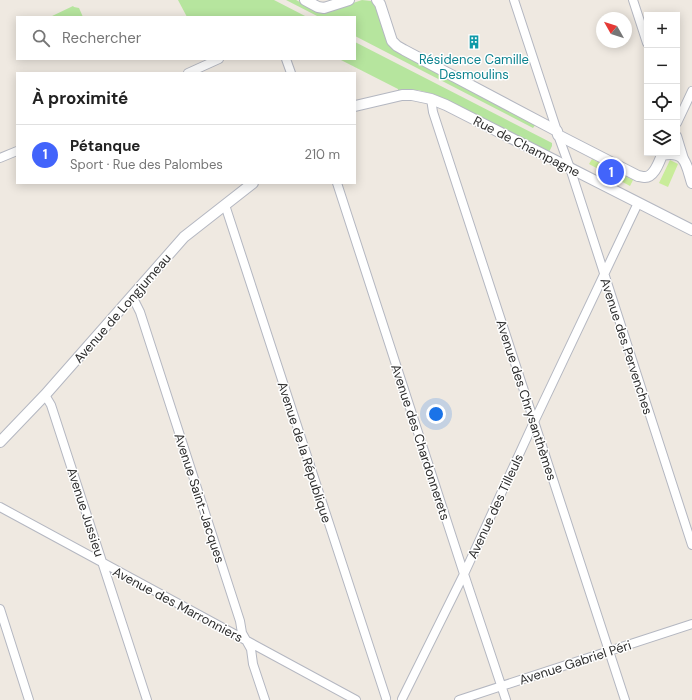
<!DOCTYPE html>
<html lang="fr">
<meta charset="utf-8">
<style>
body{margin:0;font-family:"DM Sans",sans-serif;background:#f6f6f6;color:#222}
.controls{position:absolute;right:12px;top:12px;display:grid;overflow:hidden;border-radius:0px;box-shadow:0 2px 10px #0003}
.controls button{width:36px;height:36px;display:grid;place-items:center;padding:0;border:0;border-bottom:1px solid #e0e0e0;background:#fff;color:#222;font:20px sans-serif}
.compass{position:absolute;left:596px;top:12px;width:36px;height:36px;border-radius:50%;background:#fff;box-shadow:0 2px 10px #0003;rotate:309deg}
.you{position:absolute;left:436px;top:414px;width:14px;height:14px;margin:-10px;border:3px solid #fff;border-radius:50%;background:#1a73e8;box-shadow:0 0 0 6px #1a73e833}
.badge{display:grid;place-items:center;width:26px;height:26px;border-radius:50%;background:#4264fb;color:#fff;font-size:13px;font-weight:700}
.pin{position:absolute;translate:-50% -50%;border:2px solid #fff;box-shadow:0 1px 4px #0006}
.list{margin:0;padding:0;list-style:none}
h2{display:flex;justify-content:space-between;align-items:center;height:52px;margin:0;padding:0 16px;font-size:17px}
h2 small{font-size:13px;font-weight:400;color:#767676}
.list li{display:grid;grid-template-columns:26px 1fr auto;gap:12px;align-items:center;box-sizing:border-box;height:60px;padding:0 16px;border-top:1px solid #e0e0e0}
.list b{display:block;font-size:15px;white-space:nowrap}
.list p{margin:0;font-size:13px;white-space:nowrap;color:#767676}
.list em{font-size:13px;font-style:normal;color:#767676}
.icon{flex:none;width:22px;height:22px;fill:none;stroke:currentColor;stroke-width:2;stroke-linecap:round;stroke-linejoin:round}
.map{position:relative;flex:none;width:692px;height:700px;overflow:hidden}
.search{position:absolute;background:#fff;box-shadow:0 2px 10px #0003;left:16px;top:16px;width:340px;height:44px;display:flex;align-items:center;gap:10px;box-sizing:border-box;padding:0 14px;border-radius:0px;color:#767676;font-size:15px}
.panel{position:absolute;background:#fff;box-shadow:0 2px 10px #0003;left:16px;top:72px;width:340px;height:112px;border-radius:0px}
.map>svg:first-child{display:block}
</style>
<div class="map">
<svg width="692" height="700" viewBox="0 0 692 700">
<rect width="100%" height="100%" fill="#efe9e1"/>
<path fill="#b6e59e" d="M 178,0 L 274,0 L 307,17 L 187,17 Z
M 286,0 L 296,0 L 315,10 L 329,11 L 362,0 L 371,1 L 375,5 L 388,42 L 536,124 L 533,128 L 355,36 L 355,17 L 319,17 Z
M 73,6 L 74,7 L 79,8 L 83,17 L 50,17 Z
M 355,42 L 552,143 L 552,146 L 549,152 L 436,95 L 418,90 L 398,91 L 398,89 L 339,59 L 355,59 Z"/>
<path fill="#c9ec9a" d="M 592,159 L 633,180 L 630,186 L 589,164 Z
M 670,160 L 678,164 L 668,187 L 659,183 Z"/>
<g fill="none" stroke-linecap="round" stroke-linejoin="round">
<g stroke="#b4b7c1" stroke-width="10">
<path id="minor" d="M 514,0 L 557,131
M 633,0 L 647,43
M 286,59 L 291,73
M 188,73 L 219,59
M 431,99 L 433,112 L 625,700
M 677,123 L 692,91
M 558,135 L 570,168 L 692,545
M 677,136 L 684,159
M 0,158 L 17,151
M 337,183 L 464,574 L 506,700
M 225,205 L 386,698
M 132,296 L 140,312 L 240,621 L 242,633 L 251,649 L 253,664 L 265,700
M 45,395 L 51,405 L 147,700
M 0,507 L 356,700
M 0,609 L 29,700
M 402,699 L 464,574 L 534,422 L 638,203
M 459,700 L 692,624"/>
</g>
<g stroke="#b4b7c1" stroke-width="12">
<path id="tertiary" d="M 305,0 L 318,7 L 324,8 L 349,0
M 377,0 L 380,4 L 392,41 L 397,46 L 404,50 L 557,131 L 558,135 L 638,176 C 640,176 642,177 644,177 C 654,178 659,162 662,155 C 686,150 686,164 692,183
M 355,106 L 402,95 L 412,95 L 431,99 L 446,105 L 692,230
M 0,442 L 45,395 L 184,237 L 253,183"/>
</g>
<use href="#minor" stroke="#fff" stroke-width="8"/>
<use href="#tertiary" stroke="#fff" stroke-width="10"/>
</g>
<defs>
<g id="building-bare" transform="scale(1.08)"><path d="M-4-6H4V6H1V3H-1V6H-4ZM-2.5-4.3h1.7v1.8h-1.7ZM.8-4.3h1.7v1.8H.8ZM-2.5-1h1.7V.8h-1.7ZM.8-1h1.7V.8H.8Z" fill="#0f9aa8" stroke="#fff" stroke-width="2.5" paint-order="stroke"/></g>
</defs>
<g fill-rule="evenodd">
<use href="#building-bare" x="474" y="42"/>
</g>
<g text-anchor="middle" stroke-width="3" stroke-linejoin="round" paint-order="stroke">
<g font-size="13" fill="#0d838f" stroke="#fff">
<text x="474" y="64">Résidence Camille<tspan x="474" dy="15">Desmoulins</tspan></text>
</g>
<g font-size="13" fill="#2e2e2e" stroke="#fff">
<text transform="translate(527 146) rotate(27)" y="5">Rue de Champagne</text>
<text transform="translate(122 308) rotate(-49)" y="5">Avenue de Longjumeau</text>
<text transform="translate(627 346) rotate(72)" y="5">Avenue des Pervenches</text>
<text transform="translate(527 400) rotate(72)" y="5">Avenue des Chrysanthèmes</text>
<text transform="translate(421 442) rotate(72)" y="5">Avenue des Chardonnerets</text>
<text transform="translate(305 452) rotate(72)" y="5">Avenue de la République</text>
<text transform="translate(200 498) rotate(72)" y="5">Avenue Saint-Jacques</text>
<text transform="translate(495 506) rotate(-65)" y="5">Avenue des Tilleuls</text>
<text transform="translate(86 512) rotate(72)" y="5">Avenue Jussieu</text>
<text transform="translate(178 604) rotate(28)" y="5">Avenue des Marronniers</text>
<text transform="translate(575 662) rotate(-18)" y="5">Avenue Gabriel Péri</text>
</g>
</g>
</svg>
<div class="controls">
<button>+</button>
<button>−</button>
<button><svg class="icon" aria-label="locate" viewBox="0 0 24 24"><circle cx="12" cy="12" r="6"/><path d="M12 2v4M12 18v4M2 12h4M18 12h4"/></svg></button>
<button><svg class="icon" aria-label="layers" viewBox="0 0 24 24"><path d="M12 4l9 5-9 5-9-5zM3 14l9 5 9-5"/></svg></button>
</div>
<svg class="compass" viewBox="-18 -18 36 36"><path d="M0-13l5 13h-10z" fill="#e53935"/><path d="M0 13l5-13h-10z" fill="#767676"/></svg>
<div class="you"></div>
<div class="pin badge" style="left:611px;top:172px">1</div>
<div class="search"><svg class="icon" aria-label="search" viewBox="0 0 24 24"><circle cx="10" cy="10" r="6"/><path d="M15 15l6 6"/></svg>Rechercher</div>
<section class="panel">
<h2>À proximité<small></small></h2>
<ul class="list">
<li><span class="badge">1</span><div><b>Pétanque</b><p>Sport · Rue des Palombes</p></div><em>210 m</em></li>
</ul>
</section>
</div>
